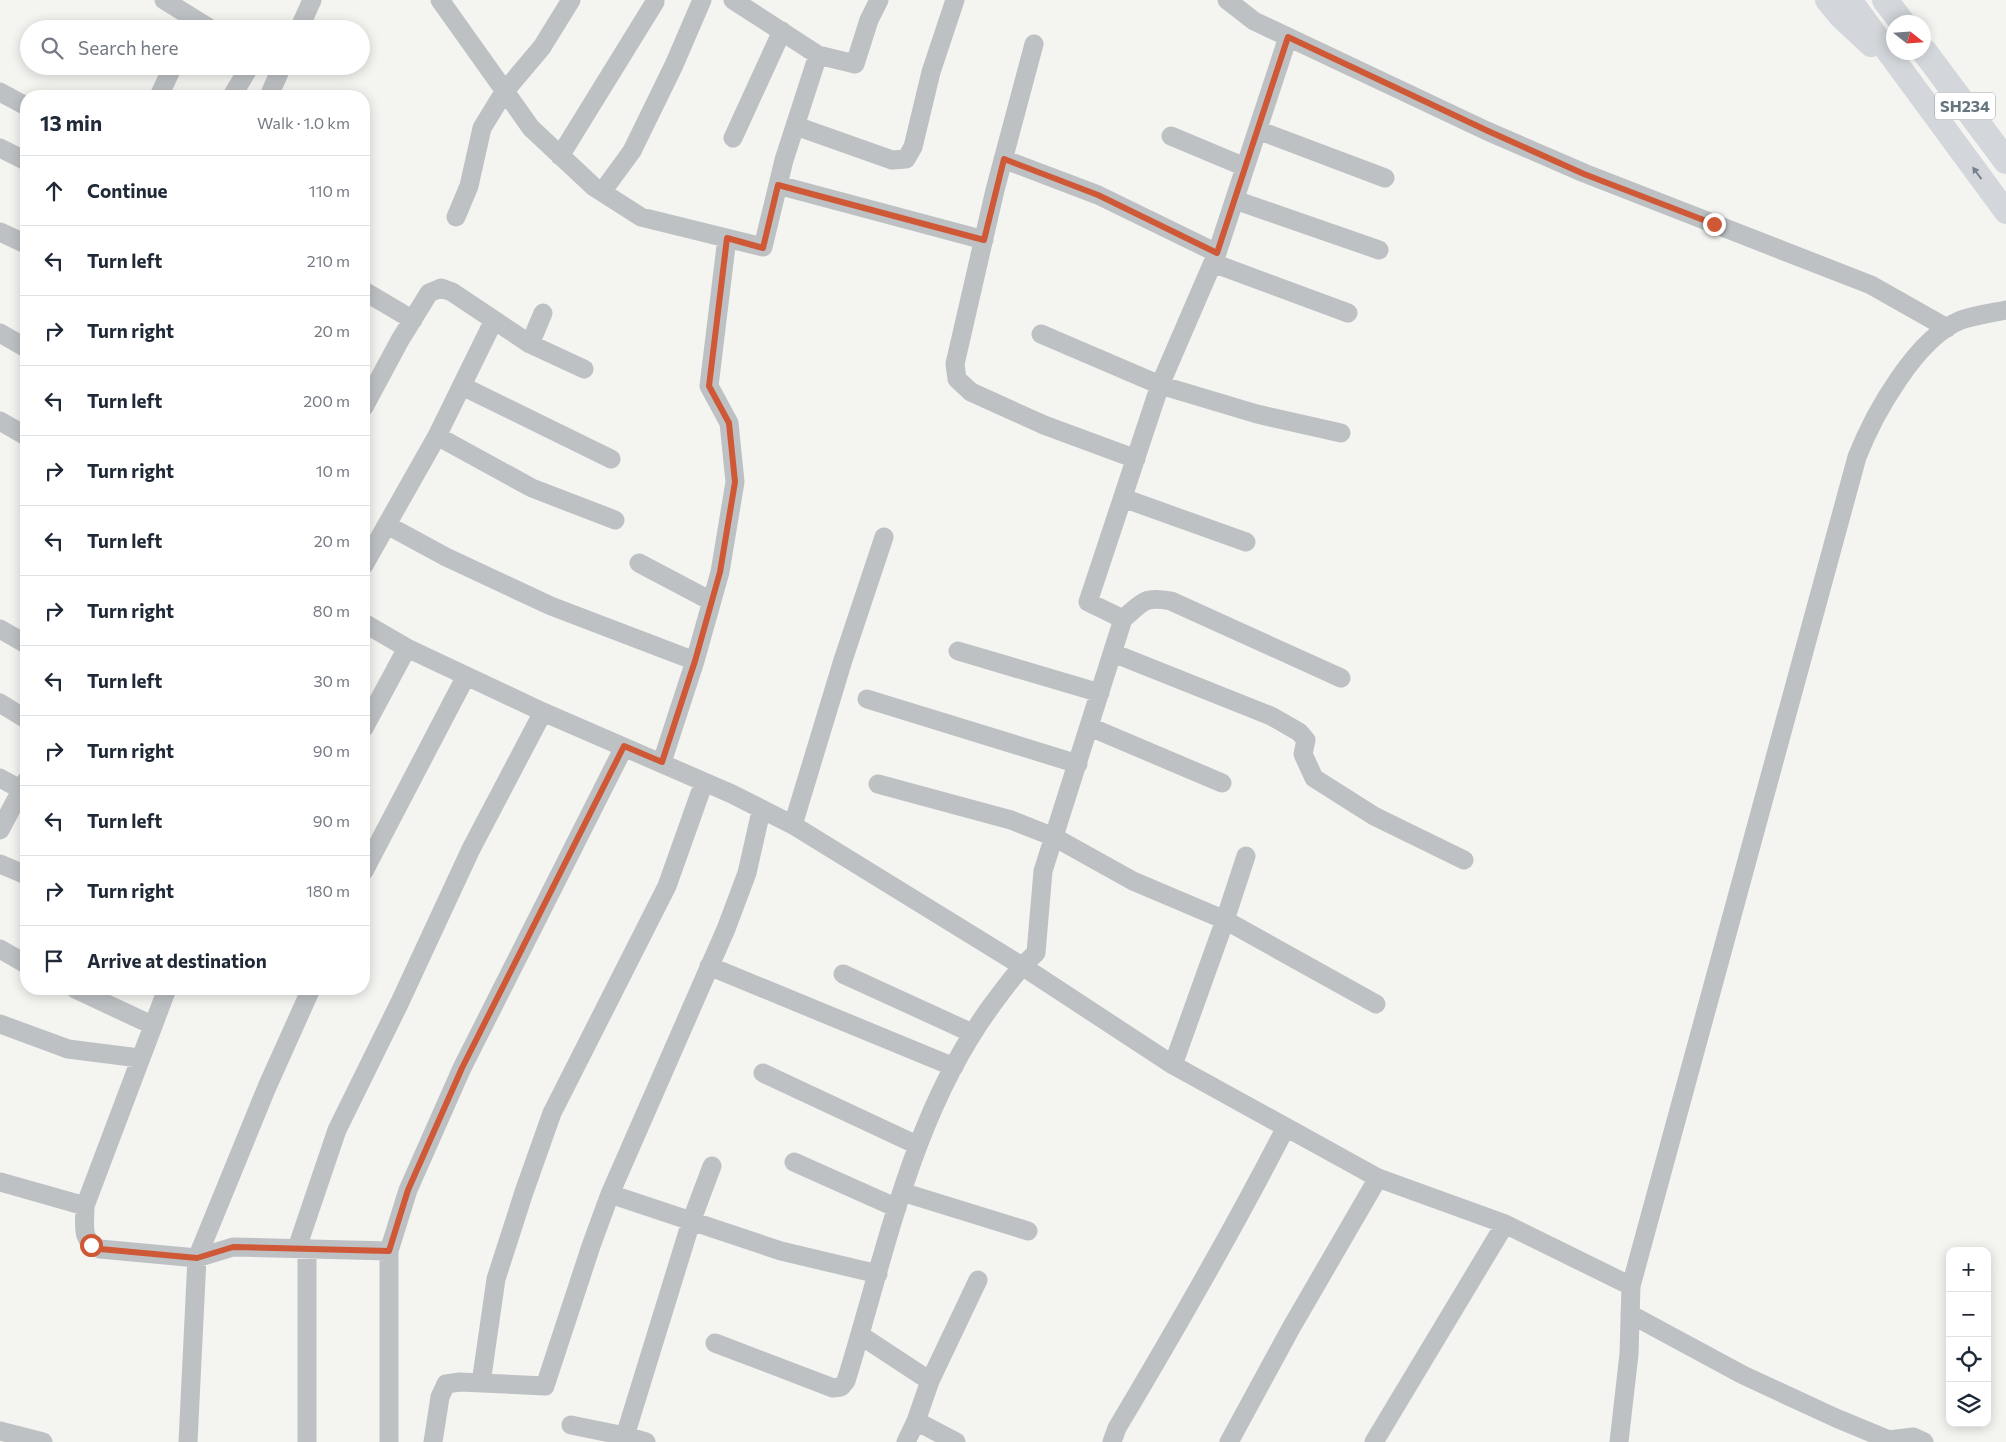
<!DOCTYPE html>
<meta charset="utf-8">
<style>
body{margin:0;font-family:Commissioner,sans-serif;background:#f2f2f3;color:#1f2937}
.controls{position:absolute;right:15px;bottom:15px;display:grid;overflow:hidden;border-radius:10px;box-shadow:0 2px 12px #0003}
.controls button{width:45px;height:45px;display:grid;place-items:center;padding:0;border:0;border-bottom:1px solid #e0e1e3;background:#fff;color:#1f2937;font:25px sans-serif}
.compass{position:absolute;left:1886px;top:15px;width:45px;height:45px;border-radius:50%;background:#fff;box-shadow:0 2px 12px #0003;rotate:107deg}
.stop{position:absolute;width:15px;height:15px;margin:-11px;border:4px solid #cf5836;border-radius:50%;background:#fff}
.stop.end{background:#cf5836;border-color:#fff;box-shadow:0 1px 5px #0008}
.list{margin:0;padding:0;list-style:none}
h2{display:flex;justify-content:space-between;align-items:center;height:65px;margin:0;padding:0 20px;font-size:21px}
h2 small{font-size:16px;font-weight:400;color:#747a83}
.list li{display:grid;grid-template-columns:32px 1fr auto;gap:15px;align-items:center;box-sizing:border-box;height:70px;padding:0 20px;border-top:1px solid #e0e1e3}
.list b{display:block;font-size:19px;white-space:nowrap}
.list em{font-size:16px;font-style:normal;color:#747a83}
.icon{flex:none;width:28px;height:28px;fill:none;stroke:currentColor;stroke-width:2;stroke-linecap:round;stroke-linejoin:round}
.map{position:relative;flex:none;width:2006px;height:1442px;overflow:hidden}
.search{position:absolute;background:#fff;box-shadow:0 2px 12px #0003;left:20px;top:20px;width:350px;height:55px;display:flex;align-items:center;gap:12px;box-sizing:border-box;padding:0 18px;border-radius:28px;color:#747a83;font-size:19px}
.panel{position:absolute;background:#fff;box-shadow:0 2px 12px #0003;left:20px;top:90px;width:350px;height:905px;border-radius:20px}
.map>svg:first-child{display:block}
</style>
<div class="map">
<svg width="2006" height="1442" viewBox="0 0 2006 1442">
<rect width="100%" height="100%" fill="#f4f4f1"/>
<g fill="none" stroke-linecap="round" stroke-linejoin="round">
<path stroke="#bdc1c4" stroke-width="19" d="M 164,0 L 211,29
M 440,0 L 531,128 L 594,187 L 641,217 L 763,247 L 784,160 L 818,55 L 855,64 L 869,20 L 879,0
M 733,0 L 818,55
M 1227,0 L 1254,21 L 1487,131 L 1584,173 L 1871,285 L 1947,328
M 299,29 L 312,0
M 1034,44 L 995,190 L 955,364 L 957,379 L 971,392 L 1044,425 L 1136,459
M 0,92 L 26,106
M 159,96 L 173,66
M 232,96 L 250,66
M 269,96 L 282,66
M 796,126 L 892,160 L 906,159 L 913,147 L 931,72 L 955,0
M 1258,130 L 1385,178
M 1171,136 L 1245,167
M 733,138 L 782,31
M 0,148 L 26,161
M 560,156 L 655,2
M 1003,159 L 1098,195 L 1217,253
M 778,185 L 984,240
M 602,192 L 632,151 L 674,65 L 702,0
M 1235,200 L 1379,250
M 456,217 L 469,186 L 482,128 L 504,92 L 542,47 L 571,0
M 0,232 L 26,244
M 1213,263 L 1348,313
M 364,291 L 413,320
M 0,333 L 26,348
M 1041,334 L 1160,385 L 1257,414 L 1341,433
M 530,344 L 543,313
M 462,386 L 611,459
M 364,407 L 400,340 L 429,293 L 441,288 L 452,292 L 494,320
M 0,421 L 26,436
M 437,436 L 532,488 L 615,520
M 1123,498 L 1246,542
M 387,525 L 446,557 L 551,606 L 695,661
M 639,563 L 711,601
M 364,565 L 437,436 L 494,320 L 530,344 L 584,369
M 1123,619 C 1143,602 1144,596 1171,601 L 1341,678
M 364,623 L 407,648 L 543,712 L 732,794 L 793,825 L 1022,966 L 1173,1065 L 1378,1178 L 1505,1224 L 1631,1286
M 0,629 L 26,644
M 958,651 L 1100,693
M 1113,653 L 1271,716 L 1299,732 L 1306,740 L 1303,754 L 1314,778 L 1374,816 L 1464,860
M 867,699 L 1078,764
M 0,703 L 26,719
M 1090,727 L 1222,783
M 364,728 L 407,648
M 662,762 L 695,661 L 720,572 L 735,482 L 729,423 L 709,386 L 727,238
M 0,778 L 22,790
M 878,784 L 1011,820 L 1054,837 L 1133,881 L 1225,920 L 1376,1004
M 793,825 L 843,660 L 884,537
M 0,830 L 26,781
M 0,864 L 26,875
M 364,871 L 466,676
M 0,949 L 26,964
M 709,966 L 954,1067
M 843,974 L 972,1033
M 75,989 L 152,1025
M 167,989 L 85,1206 C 85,1225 80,1241 100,1249 L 197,1258 L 233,1247 L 389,1251
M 0,1024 L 68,1049 L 139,1058
M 1173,1065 L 1225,920 L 1246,856
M 763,1073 L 917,1145
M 794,1162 L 897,1208
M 0,1182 L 85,1206
M 902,1192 L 1028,1231
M 610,1194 L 781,1251 L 878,1274
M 297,1248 L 337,1130 L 399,1004 L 471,849 L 543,712
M 307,1248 L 307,1442
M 1630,1314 L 1743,1375 L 1836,1418 L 1889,1440 L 1913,1437 L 1924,1442
M 860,1335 L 930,1381
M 715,1343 L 833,1388 L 841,1387 L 846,1381 C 886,1253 911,1115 992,1005 C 1006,986 1019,968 1036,953 L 1043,871 L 1123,619 L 1088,602 L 1160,385 L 1217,253 L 1288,37
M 481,1383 L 496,1279 L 524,1192 L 552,1113 L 667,886 L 704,782
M 916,1421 L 956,1442
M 571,1425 L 625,1436
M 0,1431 L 43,1442
M 188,1442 L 197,1258 L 267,1087 L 311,989
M 389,1442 L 389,1251 L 408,1190 L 462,1068 L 624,747
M 433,1442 L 440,1397 L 446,1384 L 460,1382 L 545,1386 L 591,1246 L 610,1194 L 726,929 L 747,873 L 761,811
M 646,1442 L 625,1436 L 691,1222 L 712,1166
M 906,1442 L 916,1421 L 930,1381 L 978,1280
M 1112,1442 L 1117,1428 C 1176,1329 1233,1230 1286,1127
M 1229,1442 L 1291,1328 L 1378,1178
M 1374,1442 L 1505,1224
M 1619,1442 L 1629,1354 L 1631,1286 L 1857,457 C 1874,414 1916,338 1961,320 C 1976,315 1991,313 2006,310"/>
<path stroke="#d3d7db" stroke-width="24" d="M 1827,0 L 1841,17 L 1871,45
M 1850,0 L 2006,212"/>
<path stroke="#d3d7db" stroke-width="26" d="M 1885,0 L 1902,22
M 1924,51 L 2006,161"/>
</g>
<defs><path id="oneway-solid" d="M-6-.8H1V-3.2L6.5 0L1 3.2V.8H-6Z" transform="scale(1.25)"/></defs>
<use fill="#76838c" href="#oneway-solid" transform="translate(1977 173) rotate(-126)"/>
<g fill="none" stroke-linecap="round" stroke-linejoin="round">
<path stroke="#cf5836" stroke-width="6" d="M 91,1245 L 100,1249 L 197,1258 L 233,1247 L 389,1251 L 408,1190 L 462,1068 L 624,746 L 662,762 L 695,661 L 720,572 L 735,482 L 729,423 L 709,386 L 727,238 L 763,248 L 778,185 L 984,240 L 1004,159 L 1098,195 L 1217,253 L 1288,37 L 1488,131 L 1584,174 L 1714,224"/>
</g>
<g text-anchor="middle" stroke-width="5" stroke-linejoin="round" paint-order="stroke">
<rect fill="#fff" stroke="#949ea5" stroke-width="1" x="1935" y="92.5" width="60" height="27" rx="4"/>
<g font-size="16" font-weight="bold" fill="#66747e">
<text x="1965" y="112">SH234</text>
</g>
</g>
</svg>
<div class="controls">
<button>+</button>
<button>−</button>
<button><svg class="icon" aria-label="locate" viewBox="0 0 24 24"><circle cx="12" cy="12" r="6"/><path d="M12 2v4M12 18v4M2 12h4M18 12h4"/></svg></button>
<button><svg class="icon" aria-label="layers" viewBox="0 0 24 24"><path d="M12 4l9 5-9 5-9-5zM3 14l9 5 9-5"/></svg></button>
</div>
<svg class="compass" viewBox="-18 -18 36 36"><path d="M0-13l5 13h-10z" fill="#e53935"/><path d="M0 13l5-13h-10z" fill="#747a83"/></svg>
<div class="stop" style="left:91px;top:1245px"></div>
<div class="stop end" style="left:1714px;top:224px"></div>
<div class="search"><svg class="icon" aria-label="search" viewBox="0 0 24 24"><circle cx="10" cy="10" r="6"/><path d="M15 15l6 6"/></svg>Search here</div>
<section class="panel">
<h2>13 min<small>Walk · 1.0 km</small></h2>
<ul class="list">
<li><svg class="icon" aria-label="ahead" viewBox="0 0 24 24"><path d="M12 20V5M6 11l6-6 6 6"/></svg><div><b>Continue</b></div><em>110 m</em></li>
<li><svg class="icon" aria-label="left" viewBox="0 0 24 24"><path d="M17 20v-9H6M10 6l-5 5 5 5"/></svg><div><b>Turn left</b></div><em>210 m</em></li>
<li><svg class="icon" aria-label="right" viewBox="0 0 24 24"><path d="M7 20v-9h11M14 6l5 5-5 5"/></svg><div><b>Turn right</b></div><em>20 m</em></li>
<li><svg class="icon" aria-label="left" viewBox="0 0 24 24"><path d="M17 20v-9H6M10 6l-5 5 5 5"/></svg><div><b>Turn left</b></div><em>200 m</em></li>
<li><svg class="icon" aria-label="right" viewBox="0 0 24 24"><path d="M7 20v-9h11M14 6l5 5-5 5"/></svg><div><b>Turn right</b></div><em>10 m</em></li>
<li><svg class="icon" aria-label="left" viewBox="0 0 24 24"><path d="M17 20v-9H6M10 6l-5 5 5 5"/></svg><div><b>Turn left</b></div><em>20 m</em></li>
<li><svg class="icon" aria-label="right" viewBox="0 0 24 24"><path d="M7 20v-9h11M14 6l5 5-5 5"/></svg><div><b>Turn right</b></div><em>80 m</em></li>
<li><svg class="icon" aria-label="left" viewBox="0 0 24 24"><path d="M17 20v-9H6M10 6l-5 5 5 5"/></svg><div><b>Turn left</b></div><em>30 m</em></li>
<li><svg class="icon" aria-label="right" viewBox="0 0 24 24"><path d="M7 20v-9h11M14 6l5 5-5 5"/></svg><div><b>Turn right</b></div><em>90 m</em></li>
<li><svg class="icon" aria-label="left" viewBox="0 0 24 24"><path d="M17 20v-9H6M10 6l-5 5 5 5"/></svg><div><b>Turn left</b></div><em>90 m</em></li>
<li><svg class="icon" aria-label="right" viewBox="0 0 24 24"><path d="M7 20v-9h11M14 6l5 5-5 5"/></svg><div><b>Turn right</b></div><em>180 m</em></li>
<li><svg class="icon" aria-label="arrive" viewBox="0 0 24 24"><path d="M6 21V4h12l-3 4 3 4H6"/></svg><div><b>Arrive at destination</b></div></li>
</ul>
</section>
</div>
